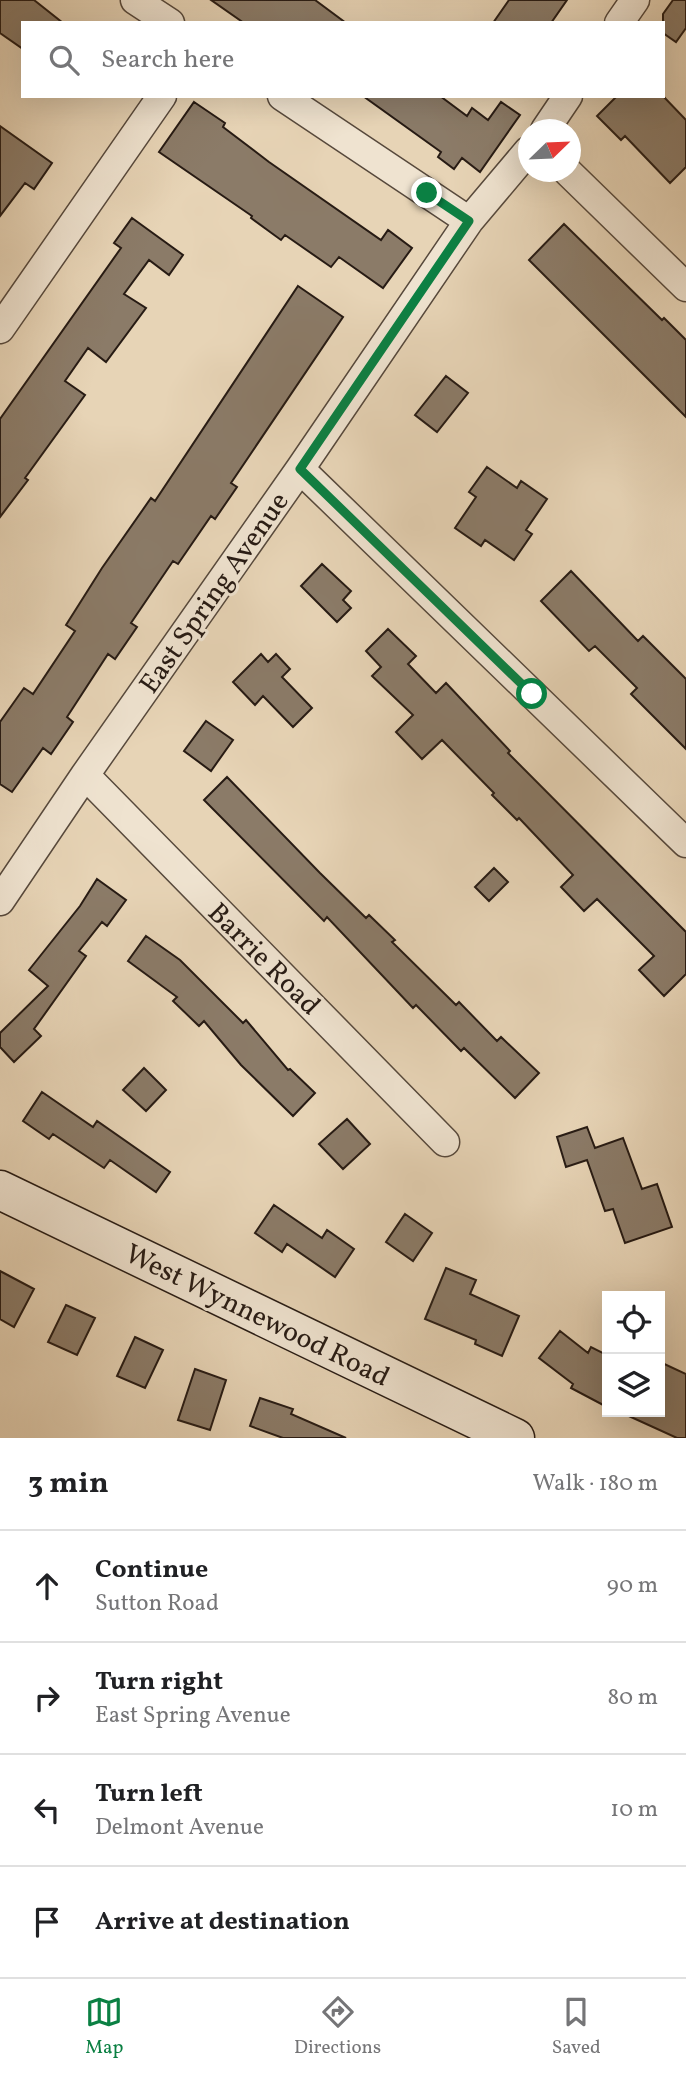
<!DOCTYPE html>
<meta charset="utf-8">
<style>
body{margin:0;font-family:Vollkorn,serif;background:#f6f6f6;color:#202124}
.controls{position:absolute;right:21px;bottom:21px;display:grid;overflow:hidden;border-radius:0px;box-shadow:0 7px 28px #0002}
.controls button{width:63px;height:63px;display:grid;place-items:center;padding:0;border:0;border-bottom:2px solid #e0e0e0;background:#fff;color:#202124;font:35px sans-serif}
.compass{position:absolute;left:518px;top:119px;width:63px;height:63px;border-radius:50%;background:#fff;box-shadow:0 7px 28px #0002;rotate:67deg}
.stop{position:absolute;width:21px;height:21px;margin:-16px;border:5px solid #0b8043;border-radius:50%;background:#fff}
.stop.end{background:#0b8043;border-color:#fff;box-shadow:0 2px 7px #0008}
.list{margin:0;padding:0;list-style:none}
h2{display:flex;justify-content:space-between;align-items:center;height:91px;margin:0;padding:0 28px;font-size:30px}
h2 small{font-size:23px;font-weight:400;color:#757577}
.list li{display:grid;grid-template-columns:46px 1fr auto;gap:21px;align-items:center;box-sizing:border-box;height:112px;padding:0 28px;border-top:2px solid #e0e0e0}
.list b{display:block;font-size:26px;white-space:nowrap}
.list p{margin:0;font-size:23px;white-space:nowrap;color:#757577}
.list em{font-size:23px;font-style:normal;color:#757577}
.icon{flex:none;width:38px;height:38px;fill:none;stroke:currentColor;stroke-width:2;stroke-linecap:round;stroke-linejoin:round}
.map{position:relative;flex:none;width:686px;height:1438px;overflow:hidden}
.search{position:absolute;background:#fff;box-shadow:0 7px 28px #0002;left:21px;right:21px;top:21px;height:77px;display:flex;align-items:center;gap:18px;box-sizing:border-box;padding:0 24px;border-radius:0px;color:#757577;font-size:26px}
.sheet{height:539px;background:#fff}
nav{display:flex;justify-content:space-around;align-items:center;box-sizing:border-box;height:98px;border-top:2px solid #e0e0e0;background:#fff;font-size:19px;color:#757577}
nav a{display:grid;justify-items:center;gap:4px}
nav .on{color:#0b8043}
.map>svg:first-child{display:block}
</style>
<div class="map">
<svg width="686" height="1438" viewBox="0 0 686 1438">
<rect width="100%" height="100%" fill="#e7d4b6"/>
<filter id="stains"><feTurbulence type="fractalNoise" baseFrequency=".00286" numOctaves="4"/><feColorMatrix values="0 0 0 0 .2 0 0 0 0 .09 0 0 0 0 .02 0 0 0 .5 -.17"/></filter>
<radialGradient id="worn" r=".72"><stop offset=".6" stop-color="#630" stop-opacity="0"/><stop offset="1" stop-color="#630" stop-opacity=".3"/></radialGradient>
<path fill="#8b7b68" stroke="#271b14" stroke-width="2" d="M 0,0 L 34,0 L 63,23 L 23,23 L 23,49 L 0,33 Z
M 211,0 L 315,0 L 346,23 L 244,23 Z
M 509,0 L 567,0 L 551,23 L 493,23 Z
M 673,0 L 686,0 L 686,28 L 676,42 L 663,33 L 663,14 Z
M 363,96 L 440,96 L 467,116 L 472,108 L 488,120 L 501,102 L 520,115 L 480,172 L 462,158 L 454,169 L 438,157 L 441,152 Z
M 617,96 L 663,96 L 686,120 L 686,167 L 670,183 L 625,136 L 621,140 L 597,116 Z
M 194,102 L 225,123 L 223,127 L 269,162 L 381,240 L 388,230 L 412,248 L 383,288 L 339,257 L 331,267 L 285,235 L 281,240 L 251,218 L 252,216 L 159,152 Z
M 0,126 L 52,163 L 34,189 L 25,183 L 0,216 Z
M 132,218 L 183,255 L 169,275 L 149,260 L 124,294 L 146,308 L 106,362 L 88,348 L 65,381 L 85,395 L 25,478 L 28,480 L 0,517 L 0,419 L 121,248 L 114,243 Z
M 564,224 L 662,320 L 664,318 L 686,340 L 686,417 L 529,260 Z
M 298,286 L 343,317 L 231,483 L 237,487 L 215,519 L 211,516 L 178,564 L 173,561 L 131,623 L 137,627 L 115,659 L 108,654 L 67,717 L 73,722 L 51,754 L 43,748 L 12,792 L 0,784 L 0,722 L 24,688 L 33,694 L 75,631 L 66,625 L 102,568 L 151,498 L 155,501 Z
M 446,376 L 468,393 L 437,432 L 415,415 Z
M 487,467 L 517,488 L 521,481 L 547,499 L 526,530 L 532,534 L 514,560 L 485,540 L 481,546 L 455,528 L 476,497 L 469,492 Z
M 322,564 L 351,591 L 343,600 L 351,608 L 337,622 L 301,586 Z
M 571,571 L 638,641 L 643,636 L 686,679 L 686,749 L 631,694 L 637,688 L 595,646 L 589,651 L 541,601 Z
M 388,629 L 416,656 L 408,664 L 436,693 L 446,683 L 510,751 L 508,753 L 686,932 L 686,974 L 664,996 L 639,970 L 654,956 L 597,899 L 584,911 L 561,887 L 573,875 L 519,818 L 517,820 L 492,795 L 494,793 L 442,740 L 422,759 L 396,732 L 413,715 L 372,676 L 381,667 L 366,651 Z
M 261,654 L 268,662 L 276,654 L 290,669 L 282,677 L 312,708 L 293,727 L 263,696 L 255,705 L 233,682 Z
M 206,721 L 233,740 L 211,771 L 184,751 Z
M 227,777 L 320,873 L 366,918 L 369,915 L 395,940 L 392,942 L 456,1005 L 459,1002 L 497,1041 L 501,1037 L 539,1073 L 515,1098 L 464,1048 L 461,1051 L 416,1005 L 413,1008 L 327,917 L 324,921 L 204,800 Z
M 494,868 L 508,882 L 489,901 L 475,887 Z
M 97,879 L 126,900 L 107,926 L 102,922 L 79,951 L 86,956 L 34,1029 L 41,1036 L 14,1062 L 0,1047 L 0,1033 L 48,986 L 29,970 L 80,906 Z
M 146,936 L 180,960 L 243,1023 L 246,1020 L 288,1070 L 290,1069 L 315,1093 L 293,1116 L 241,1065 L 204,1021 L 199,1026 L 173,1001 L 177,997 L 128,961 Z
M 144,1068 L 166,1090 L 146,1111 L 123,1090 Z
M 42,1092 L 93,1127 L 97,1121 L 170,1172 L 156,1192 L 110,1160 L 104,1168 L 53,1134 L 49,1139 L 23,1121 Z
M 347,1119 L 370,1144 L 343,1169 L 319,1144 Z
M 587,1127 L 595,1148 L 623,1138 L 642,1189 L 657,1184 L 672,1227 L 625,1243 L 613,1209 L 605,1211 L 587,1160 L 566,1167 L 557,1137 Z
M 274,1205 L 322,1238 L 327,1230 L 354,1249 L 335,1277 L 287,1244 L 282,1252 L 255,1233 Z
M 405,1214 L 432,1233 L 413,1261 L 386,1242 Z
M 446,1268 L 476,1280 L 470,1294 L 519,1316 L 502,1356 L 475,1344 L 476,1340 L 425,1319 Z
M 0,1271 L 34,1289 L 14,1327 L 0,1319 Z
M 66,1305 L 95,1318 L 77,1355 L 48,1342 Z
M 560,1331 L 588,1353 L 591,1347 L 607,1355 L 607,1407 L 571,1388 L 573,1384 L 539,1358 Z
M 135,1337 L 163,1350 L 145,1388 L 117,1376 Z
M 660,1362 L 686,1374 L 686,1438 L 677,1438 L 620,1412 L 660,1412 Z
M 195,1369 L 226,1380 L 210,1430 L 178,1420 Z
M 260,1398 L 293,1409 L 291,1414 L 346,1438 L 283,1438 L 250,1426 Z"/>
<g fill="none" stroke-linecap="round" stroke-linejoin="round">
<g stroke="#57493c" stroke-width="31">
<path id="minor" d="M 135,0 L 170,23
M 619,23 L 635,0
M 282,96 L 469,221
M 545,130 L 568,96
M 568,172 L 686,287
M 0,329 L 162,96
M 300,469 L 686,843
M 85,775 L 445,1142
M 0,901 L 85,775 L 300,469 L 469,221 L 528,151"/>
</g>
<g stroke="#271b14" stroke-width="41">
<path id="secondary" d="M 0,1190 L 515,1438"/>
</g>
<use href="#minor" stroke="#efe3d0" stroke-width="28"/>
<use href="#secondary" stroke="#efe3d0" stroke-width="38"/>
</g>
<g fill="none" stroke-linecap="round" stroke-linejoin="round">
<path stroke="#0b8043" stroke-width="9" d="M 427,193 L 469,221 L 300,469 L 532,694"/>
</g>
<g text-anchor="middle" stroke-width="6" stroke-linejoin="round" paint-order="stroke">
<g font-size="28" fill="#271b14" stroke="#efe3d0">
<text transform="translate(213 592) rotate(-55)" y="10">East Spring Avenue</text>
<text transform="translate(265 958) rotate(45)" y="10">Barrie Road</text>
<text transform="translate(258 1314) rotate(26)" y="10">West Wynnewood Road</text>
</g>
</g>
<rect width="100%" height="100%" filter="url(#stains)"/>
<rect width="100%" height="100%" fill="url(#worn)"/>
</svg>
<div class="controls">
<button><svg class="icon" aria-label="locate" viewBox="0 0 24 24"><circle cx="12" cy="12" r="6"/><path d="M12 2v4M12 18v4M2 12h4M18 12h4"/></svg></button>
<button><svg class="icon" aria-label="layers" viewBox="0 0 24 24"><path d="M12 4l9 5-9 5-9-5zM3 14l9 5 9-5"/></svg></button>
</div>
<svg class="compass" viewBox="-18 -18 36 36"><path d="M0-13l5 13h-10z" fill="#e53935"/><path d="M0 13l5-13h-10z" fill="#757577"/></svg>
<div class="stop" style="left:532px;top:694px"></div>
<div class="stop end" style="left:427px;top:193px"></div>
<div class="search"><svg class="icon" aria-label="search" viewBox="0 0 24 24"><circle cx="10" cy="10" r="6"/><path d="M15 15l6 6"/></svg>Search here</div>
</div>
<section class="sheet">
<h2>3 min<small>Walk · 180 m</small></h2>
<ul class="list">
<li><svg class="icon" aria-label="ahead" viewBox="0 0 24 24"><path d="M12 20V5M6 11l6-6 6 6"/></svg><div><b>Continue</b><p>Sutton Road</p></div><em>90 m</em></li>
<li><svg class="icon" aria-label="right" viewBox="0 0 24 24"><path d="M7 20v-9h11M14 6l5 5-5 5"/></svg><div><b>Turn right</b><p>East Spring Avenue</p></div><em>80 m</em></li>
<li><svg class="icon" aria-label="left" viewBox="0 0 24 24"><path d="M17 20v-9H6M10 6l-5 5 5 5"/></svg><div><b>Turn left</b><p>Delmont Avenue</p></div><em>10 m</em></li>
<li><svg class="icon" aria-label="arrive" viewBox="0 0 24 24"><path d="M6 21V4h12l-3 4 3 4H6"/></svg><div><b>Arrive at destination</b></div></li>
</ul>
</section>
<nav>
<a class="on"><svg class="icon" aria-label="map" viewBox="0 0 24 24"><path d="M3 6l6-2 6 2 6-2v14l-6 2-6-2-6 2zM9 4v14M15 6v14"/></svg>Map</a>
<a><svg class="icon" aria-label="directions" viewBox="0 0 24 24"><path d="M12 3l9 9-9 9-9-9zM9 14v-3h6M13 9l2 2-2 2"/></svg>Directions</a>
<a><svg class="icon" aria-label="saved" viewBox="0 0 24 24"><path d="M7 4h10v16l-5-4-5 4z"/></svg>Saved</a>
</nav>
